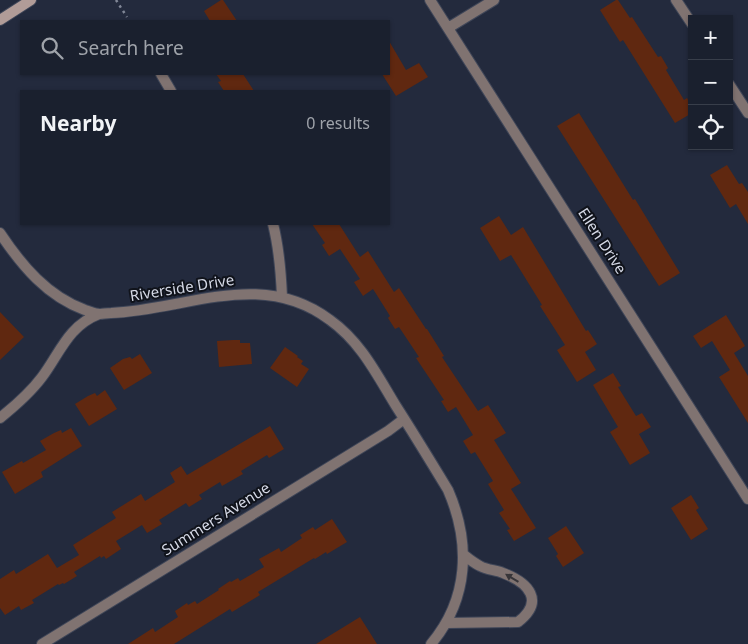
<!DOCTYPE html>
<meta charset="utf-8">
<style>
body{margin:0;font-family:"Noto Sans",sans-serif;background:#272d3a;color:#f1f3f6}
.controls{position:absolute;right:15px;top:15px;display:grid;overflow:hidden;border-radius:0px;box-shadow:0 1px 4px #0004}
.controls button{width:45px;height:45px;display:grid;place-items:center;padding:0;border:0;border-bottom:1px solid #383e4a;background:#1a202e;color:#f1f3f6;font:25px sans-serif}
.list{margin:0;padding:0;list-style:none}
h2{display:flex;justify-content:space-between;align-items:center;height:65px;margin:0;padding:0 20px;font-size:21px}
h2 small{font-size:16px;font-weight:400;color:#9fa3aa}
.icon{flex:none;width:28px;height:28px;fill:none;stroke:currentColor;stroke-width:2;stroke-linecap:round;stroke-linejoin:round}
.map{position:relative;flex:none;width:748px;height:644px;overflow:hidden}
.search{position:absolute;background:#1a202e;box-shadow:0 1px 4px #0004;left:20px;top:20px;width:370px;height:55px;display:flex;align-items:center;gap:12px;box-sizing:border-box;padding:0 18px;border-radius:0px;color:#9fa3aa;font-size:19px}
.panel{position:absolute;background:#1a202e;box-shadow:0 1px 4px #0004;left:20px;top:90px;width:370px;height:135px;border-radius:0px}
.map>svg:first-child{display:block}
</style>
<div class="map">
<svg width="748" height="644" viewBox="0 0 748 644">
<rect width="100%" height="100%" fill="#232a3d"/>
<path fill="#602810" d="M 221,0 L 223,0 L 237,21 L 210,21 L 204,11 Z
M 616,0 L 618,0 L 630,18 L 632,17 L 658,57 L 661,56 L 668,68 L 666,70 L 684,100 L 687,98 L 692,106 L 692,113 L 675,123 L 623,40 L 620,42 L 600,10 Z
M 389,41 L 406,70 L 419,63 L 428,77 L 396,96 L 382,74 L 389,74 Z
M 216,74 L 243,74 L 254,91 L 224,91 L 218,82 L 221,81 Z
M 579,113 L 633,200 L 635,199 L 680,273 L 659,286 L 557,126 Z
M 727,165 L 739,184 L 742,183 L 748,192 L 748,224 L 736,204 L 730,208 L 710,175 Z
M 499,216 L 511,235 L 523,227 L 586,331 L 588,330 L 597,344 L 585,352 L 596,370 L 577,382 L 557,350 L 565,345 L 540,306 L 542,305 L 511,255 L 500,261 L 480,228 Z
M 312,224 L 339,224 L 360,257 L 368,251 L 394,292 L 399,288 L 426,329 L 427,329 L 444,356 L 442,357 L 478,411 L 488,405 L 506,433 L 494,440 L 521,483 L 511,489 L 536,528 L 514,541 L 507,530 L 510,529 L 499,513 L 504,510 L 488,484 L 493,481 L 475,452 L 471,454 L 463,441 L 473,435 L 456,407 L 448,412 L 441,401 L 444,400 L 416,358 L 419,357 L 399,327 L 395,329 L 388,318 L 390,316 L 373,289 L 363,296 L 354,282 L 360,279 L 340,249 L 329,256 L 322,245 L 325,243 Z
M 0,312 L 24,337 L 0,360 Z
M 726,315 L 745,346 L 734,353 L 748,376 L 748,423 L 719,377 L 730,370 L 712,341 L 701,348 L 693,336 Z
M 233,340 L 240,340 L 240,343 L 250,343 L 252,364 L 219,367 L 217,341 Z
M 285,347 L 298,356 L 297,357 L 303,361 L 301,364 L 309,369 L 297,387 L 270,368 Z
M 140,354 L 152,373 L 124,390 L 110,368 L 123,359 L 130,357 L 132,359 Z
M 613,373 L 621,386 L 618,387 L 636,416 L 642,413 L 651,427 L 639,434 L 650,453 L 630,465 L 610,432 L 618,427 L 593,385 Z
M 105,390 L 117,409 L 89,426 L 75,404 L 88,396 L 95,393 L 97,396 Z
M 270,426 L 284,449 L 269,458 L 267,455 L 241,471 L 243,474 L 222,486 L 220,482 L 199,495 L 202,499 L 189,507 L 186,503 L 159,520 L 162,524 L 147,533 L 142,525 L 116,541 L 121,549 L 106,559 L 104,556 L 101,558 L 100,556 L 74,572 L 77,576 L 64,584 L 63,583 L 59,585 L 58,584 L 32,600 L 34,603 L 21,610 L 19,606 L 5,615 L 0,608 L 0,579 L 14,570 L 16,574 L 48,554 L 57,568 L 79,555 L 73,545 L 116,518 L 112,512 L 141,494 L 145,501 L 175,482 L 170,473 L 181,466 L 187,475 Z
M 71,428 L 82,446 L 41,472 L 43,477 L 15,494 L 2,472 L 22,461 L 23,463 L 46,450 L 40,441 L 54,433 L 61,430 L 62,433 Z
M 691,495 L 699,508 L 696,510 L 708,529 L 691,540 L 671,508 Z
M 332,519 L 347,542 L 327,554 L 326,552 L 315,559 L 314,558 L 258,592 L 260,595 L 232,612 L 230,609 L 174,644 L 128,644 L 153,628 L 155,632 L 178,617 L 175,611 L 187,603 L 188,605 L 195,601 L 197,604 L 219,590 L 218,589 L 230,581 L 231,582 L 238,578 L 240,581 L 264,567 L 259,559 L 279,548 L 281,552 L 302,538 L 300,535 L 313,527 L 315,530 Z
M 566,526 L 584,553 L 563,567 L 556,556 L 558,554 L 548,538 Z
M 360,617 L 377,644 L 316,644 Z"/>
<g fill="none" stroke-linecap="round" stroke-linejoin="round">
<g stroke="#3f4658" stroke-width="12">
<path id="street" d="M 430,0 L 748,499
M 676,0 L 692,24
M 448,28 L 494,0
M 161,74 L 171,91
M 729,84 L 748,113
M 273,224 C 279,248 281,272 282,297
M 0,233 C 22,266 47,296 85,310 C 89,311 95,314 100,314 C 103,314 107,313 111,313 C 187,310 261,268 330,320 C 361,342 377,375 396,406 C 414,434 431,462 448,490 C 471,543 469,599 431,644
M 0,418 C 15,406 30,393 42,377 C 60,353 68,326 99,314
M 447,623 L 518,622 C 545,601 529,583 503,573 C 496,570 487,570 480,566 C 474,563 469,559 464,555
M 42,644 L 388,431 L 404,419"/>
</g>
<g stroke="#3f4658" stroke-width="12">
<path id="secondary" d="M 0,20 L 31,0"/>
</g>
<path stroke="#818797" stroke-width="2.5" stroke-dasharray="2.5 4" stroke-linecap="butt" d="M 116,0 L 127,17"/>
<use href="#street" stroke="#807371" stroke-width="10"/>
<use href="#secondary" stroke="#b19c98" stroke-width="10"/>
</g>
<defs><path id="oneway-solid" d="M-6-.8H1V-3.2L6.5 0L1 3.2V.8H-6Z" transform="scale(1.25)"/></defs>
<use fill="#373539" href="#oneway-solid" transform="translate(512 578) rotate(-149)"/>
<g text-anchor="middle" stroke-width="4" stroke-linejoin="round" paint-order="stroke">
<g font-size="15" fill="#d5d9e6" stroke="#10131b">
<text transform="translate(602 241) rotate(57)" y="5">Ellen Drive</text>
<text transform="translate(182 288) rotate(-9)" y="5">Riverside Drive</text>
<text transform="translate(216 519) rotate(-32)" y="5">Summers Avenue</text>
</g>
</g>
</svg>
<div class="controls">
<button>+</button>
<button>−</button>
<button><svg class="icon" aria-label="locate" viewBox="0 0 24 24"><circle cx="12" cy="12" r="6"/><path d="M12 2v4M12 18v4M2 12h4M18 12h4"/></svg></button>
</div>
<div class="search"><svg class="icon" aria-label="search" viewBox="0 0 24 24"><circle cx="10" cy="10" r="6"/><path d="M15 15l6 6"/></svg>Search here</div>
<section class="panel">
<h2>Nearby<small>0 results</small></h2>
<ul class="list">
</ul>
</section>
</div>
